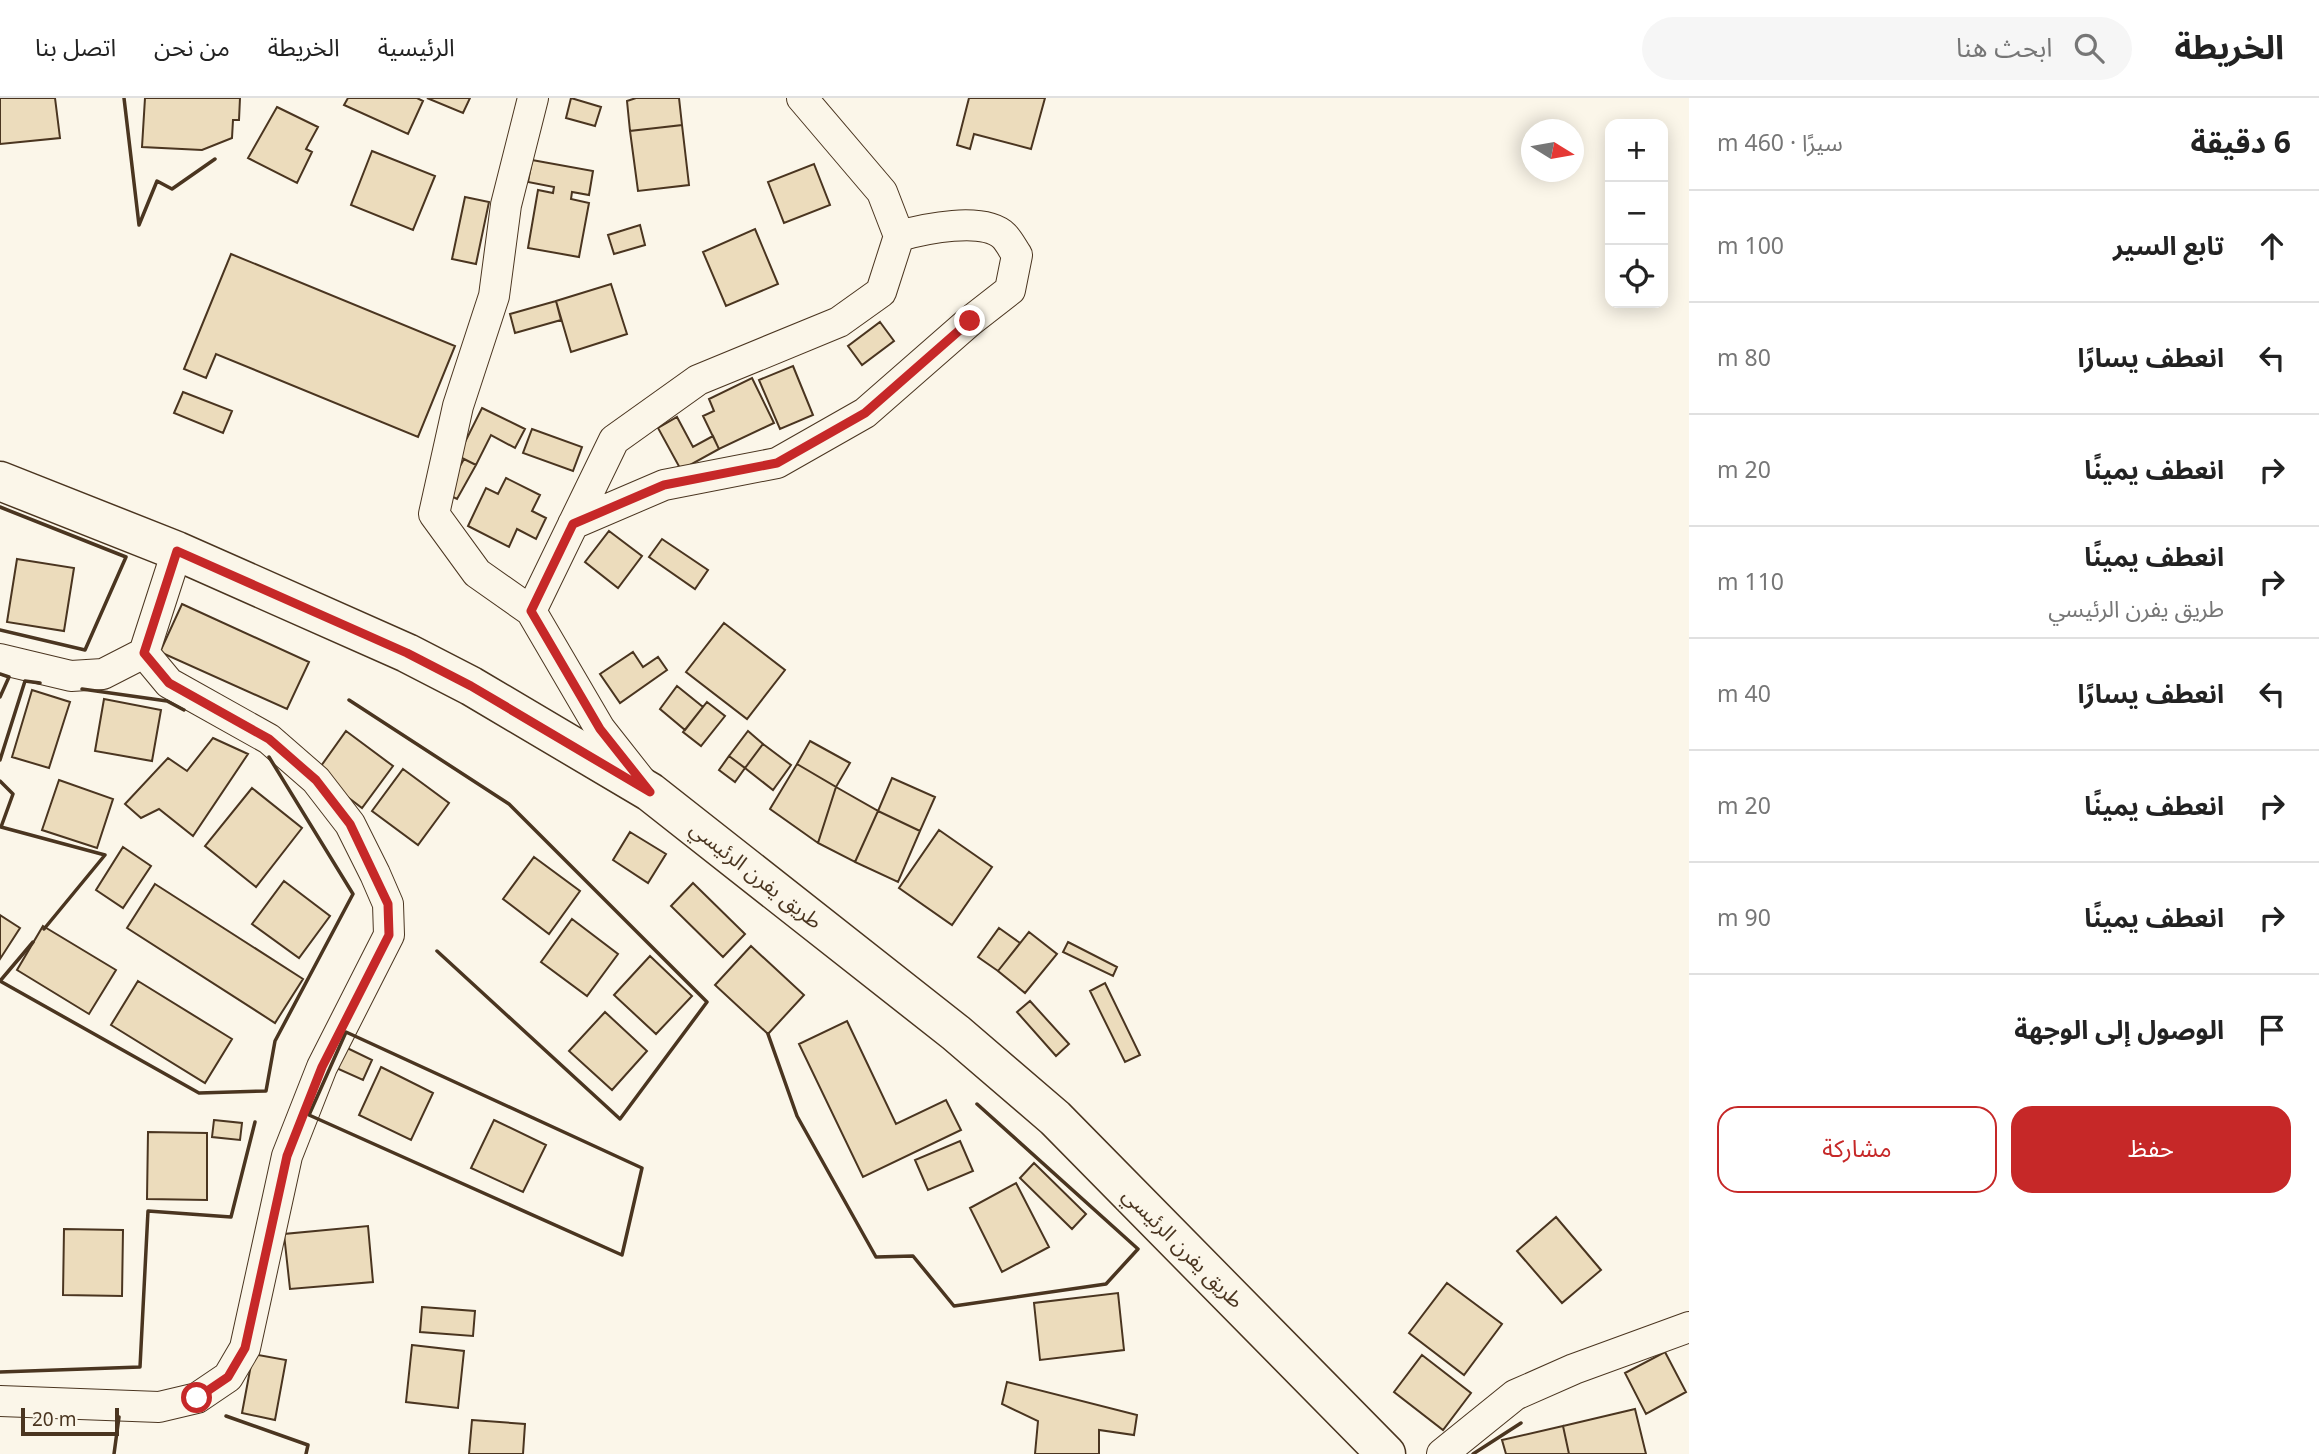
<!DOCTYPE html>
<html lang="ar">
<meta charset="utf-8">
<style>
body{margin:0;font-family:Georgia,"Noto Sans Arabic",serif;background:#f6f6f6;color:#222;direction:rtl}
.controls{position:absolute;right:21px;top:21px;display:grid;overflow:hidden;border-radius:14px;box-shadow:0 4px 18px #0003}
.controls button{width:63px;height:63px;display:grid;place-items:center;padding:0;border:0;border-bottom:2px solid #e0e0e0;background:#fff;color:#222;font:35px sans-serif}
.compass{position:absolute;left:1521px;top:21px;width:63px;height:63px;border-radius:50%;background:#fff;box-shadow:0 4px 18px #0003;rotate:101deg}
.scale{position:absolute;left:21px;bottom:18px;width:98px;box-sizing:border-box;padding-left:7px;border:4px solid #4a3520;border-top:0;font-size:19px;line-height:24px;white-space:nowrap;color:#4a3520;-webkit-text-stroke:5px #fbf6e9;paint-order:stroke}
.stop{position:absolute;width:21px;height:21px;margin:-16px;border:5px solid #c62828;border-radius:50%;background:#fff}
.stop.end{background:#c62828;border-color:#fff;box-shadow:0 2px 7px #0008}
.list{margin:0;padding:0;list-style:none}
h2{display:flex;justify-content:space-between;align-items:center;height:91px;margin:0;padding:0 28px;font-size:30px}
h2 small{font-size:23px;font-weight:400;color:#767676}
.list li{display:grid;grid-template-columns:46px 1fr auto;gap:21px;align-items:center;box-sizing:border-box;height:112px;padding:0 28px;border-top:2px solid #e0e0e0}
.list b{display:block;font-size:26px;white-space:nowrap}
.list p{margin:0;font-size:23px;white-space:nowrap;color:#767676}
.list em{font-size:23px;font-style:normal;color:#767676}
.actions{display:flex;gap:14px;padding:21px 28px}
.actions a{flex:1;padding:16px 0;border:2px solid #c62828;border-radius:21px;text-align:center;font-size:24px;color:#c62828}
.actions .main{background:#c62828;color:#fff}
.icon{flex:none;width:38px;height:38px;fill:none;stroke:currentColor;stroke-width:2;stroke-linecap:round;stroke-linejoin:round}
.map{position:relative;flex:none;width:1689px;height:1356px;overflow:hidden;direction:ltr}
header{display:flex;align-items:center;gap:42px;box-sizing:border-box;height:98px;padding:0 35px;background:#fff;border-bottom:2px solid #e0e0e0}
header strong{font-size:33px}
nav{display:flex;gap:38px;margin-inline-start:auto;font-size:24px}
.search{width:490px;height:63px;background:#f6f6f6;display:flex;align-items:center;gap:18px;box-sizing:border-box;padding:0 24px;border-radius:38px;color:#767676;font-size:26px}
main{display:flex}
aside{flex:1;background:#fff}
.map>svg:first-child{display:block}
</style>
<header>
<strong>الخريطة</strong>
<div class="search"><svg class="icon" aria-label="search" viewBox="0 0 24 24"><circle cx="10" cy="10" r="6"/><path d="M15 15l6 6"/></svg>ابحث هنا</div>
<nav><a>الرئيسية</a><a>الخريطة</a><a>من نحن</a><a>اتصل بنا</a></nav>
</header>
<main>
<aside>
<h2>6 دقيقة<small>سيرًا · 460 m</small></h2>
<ul class="list">
<li><svg class="icon" aria-label="ahead" viewBox="0 0 24 24"><path d="M12 20V5M6 11l6-6 6 6"/></svg><div><b>تابع السير</b></div><em>100 m</em></li>
<li><svg class="icon" aria-label="left" viewBox="0 0 24 24"><path d="M17 20v-9H6M10 6l-5 5 5 5"/></svg><div><b>انعطف يسارًا</b></div><em>80 m</em></li>
<li><svg class="icon" aria-label="right" viewBox="0 0 24 24"><path d="M7 20v-9h11M14 6l5 5-5 5"/></svg><div><b>انعطف يمينًا</b></div><em>20 m</em></li>
<li><svg class="icon" aria-label="right" viewBox="0 0 24 24"><path d="M7 20v-9h11M14 6l5 5-5 5"/></svg><div><b>انعطف يمينًا</b><p>طريق يفرن الرئيسي</p></div><em>110 m</em></li>
<li><svg class="icon" aria-label="left" viewBox="0 0 24 24"><path d="M17 20v-9H6M10 6l-5 5 5 5"/></svg><div><b>انعطف يسارًا</b></div><em>40 m</em></li>
<li><svg class="icon" aria-label="right" viewBox="0 0 24 24"><path d="M7 20v-9h11M14 6l5 5-5 5"/></svg><div><b>انعطف يمينًا</b></div><em>20 m</em></li>
<li><svg class="icon" aria-label="right" viewBox="0 0 24 24"><path d="M7 20v-9h11M14 6l5 5-5 5"/></svg><div><b>انعطف يمينًا</b></div><em>90 m</em></li>
<li><svg class="icon" aria-label="arrive" viewBox="0 0 24 24"><path d="M6 21V4h12l-3 4 3 4H6"/></svg><div><b>الوصول إلى الوجهة</b></div></li>
</ul>
<div class="actions"><a class="main">حفظ</a><a>مشاركة</a></div>
</aside>
<div class="map">
<svg width="1689" height="1356" viewBox="0 0 1689 1356">
<rect width="100%" height="100%" fill="#fbf6e9"/>
<path fill="#ecdcbc" stroke="#4a3520" stroke-width="2" d="M 0,0 L 55,0 L 60,40 L 0,46 Z
M 145,0 L 240,0 L 239,22 L 233,22 L 232,40 L 202,52 L 142,49 Z
M 348,0 L 417,0 L 423,3 L 408,36 L 344,7 Z
M 427,0 L 470,0 L 463,15 Z
M 571,0 L 601,9 L 595,28 L 566,20 Z
M 636,0 L 679,0 L 682,27 L 630,33 L 627,3 Z
M 969,0 L 1045,0 L 1031,51 L 974,36 L 970,51 L 957,47 Z
M 277,9 L 318,29 L 306,51 L 312,54 L 297,85 L 248,60 Z
M 682,27 L 689,87 L 638,93 L 630,33 Z
M 372,53 L 435,78 L 413,132 L 351,107 Z
M 532,62 L 593,73 L 589,97 L 572,94 L 571,101 L 589,105 L 579,159 L 528,150 L 538,92 L 553,95 L 554,89 L 528,84 Z
M 814,66 L 830,107 L 784,125 L 768,84 Z
M 465,99 L 489,104 L 476,166 L 452,161 Z
M 640,127 L 645,147 L 614,156 L 608,137 Z
M 755,131 L 778,186 L 726,208 L 703,154 Z
M 231,156 L 455,248 L 418,339 L 216,256 L 206,280 L 184,271 Z
M 611,186 L 627,236 L 571,254 L 556,203 Z
M 556,203 L 561,222 L 515,235 L 510,216 Z
M 880,224 L 894,243 L 862,267 L 848,248 Z
M 793,268 L 813,317 L 780,331 L 759,282 Z
M 752,280 L 774,325 L 719,351 L 703,318 L 714,313 L 709,301 Z
M 183,294 L 232,313 L 223,335 L 174,315 Z
M 482,310 L 525,331 L 515,350 L 491,337 L 476,367 L 458,358 Z
M 677,319 L 693,349 L 713,338 L 719,351 L 681,372 L 658,330 Z
M 532,331 L 582,349 L 573,373 L 523,355 Z
M 464,361 L 476,367 L 457,401 L 445,395 Z
M 506,380 L 540,397 L 532,413 L 546,420 L 536,441 L 517,431 L 509,449 L 468,428 L 486,390 L 498,396 Z
M 609,433 L 642,458 L 618,490 L 585,464 Z
M 662,441 L 708,472 L 695,491 L 649,459 Z
M 17,461 L 74,470 L 64,533 L 7,524 Z
M 182,506 L 309,564 L 287,611 L 160,554 Z
M 724,525 L 785,572 L 747,621 L 686,574 Z
M 633,554 L 643,569 L 658,559 L 667,572 L 620,605 L 600,576 Z
M 677,588 L 703,609 L 685,632 L 660,611 Z
M 32,592 L 70,604 L 49,670 L 12,659 Z
M 104,601 L 161,612 L 152,663 L 95,653 Z
M 707,604 L 725,618 L 701,648 L 683,634 Z
M 346,633 L 393,668 L 362,710 L 316,675 Z
M 748,633 L 763,646 L 745,670 L 729,658 Z
M 213,640 L 248,656 L 193,738 L 159,711 L 141,720 L 125,706 L 168,660 L 187,673 Z
M 810,643 L 850,665 L 836,689 L 797,666 Z
M 763,646 L 791,667 L 773,692 L 745,670 Z
M 729,658 L 745,670 L 735,684 L 719,672 Z
M 797,666 L 836,689 L 818,745 L 770,711 Z
M 403,671 L 449,705 L 418,747 L 372,713 Z
M 892,680 L 935,699 L 920,733 L 878,713 Z
M 59,682 L 113,701 L 97,750 L 42,732 Z
M 836,689 L 878,713 L 855,764 L 818,745 Z
M 252,690 L 302,730 L 256,789 L 205,748 Z
M 878,713 L 920,733 L 898,784 L 855,764 Z
M 939,732 L 992,769 L 952,827 L 899,790 Z
M 630,734 L 666,756 L 648,785 L 613,762 Z
M 123,749 L 151,768 L 123,810 L 96,792 Z
M 534,759 L 580,793 L 549,836 L 503,801 Z
M 284,783 L 330,818 L 299,860 L 252,826 Z
M 693,785 L 745,836 L 723,859 L 671,808 Z
M 155,786 L 303,881 L 275,925 L 127,830 Z
M 0,817 L 20,830 L 0,861 Z
M 572,821 L 618,856 L 587,898 L 541,864 Z
M 43,828 L 116,872 L 89,916 L 17,872 Z
M 999,830 L 1020,845 L 998,873 L 978,859 Z
M 1029,834 L 1057,856 L 1025,895 L 998,873 Z
M 1068,844 L 1117,869 L 1113,878 L 1063,854 Z
M 751,848 L 804,897 L 768,936 L 715,887 Z
M 650,858 L 692,898 L 656,936 L 614,897 Z
M 138,883 L 232,941 L 205,985 L 111,927 Z
M 1105,885 L 1140,957 L 1125,964 L 1090,893 Z
M 1030,903 L 1069,946 L 1056,958 L 1017,914 Z
M 605,914 L 647,953 L 612,992 L 569,953 Z
M 847,923 L 896,1026 L 946,1002 L 961,1032 L 863,1079 L 799,946 Z
M 343,948 L 372,962 L 363,982 L 334,969 Z
M 381,969 L 433,995 L 411,1042 L 359,1017 Z
M 214,1022 L 242,1025 L 240,1042 L 212,1039 Z
M 494,1022 L 546,1047 L 523,1094 L 471,1070 Z
M 148,1034 L 207,1035 L 207,1102 L 147,1101 Z
M 960,1043 L 973,1073 L 928,1092 L 915,1062 Z
M 1034,1065 L 1086,1116 L 1072,1131 L 1020,1080 Z
M 1016,1085 L 1049,1149 L 1002,1174 L 970,1110 Z
M 1556,1119 L 1601,1172 L 1562,1205 L 1517,1153 Z
M 368,1128 L 373,1184 L 290,1191 L 284,1136 Z
M 64,1131 L 123,1132 L 122,1198 L 63,1197 Z
M 1447,1185 L 1502,1226 L 1464,1277 L 1409,1235 Z
M 1118,1195 L 1124,1252 L 1040,1262 L 1034,1205 Z
M 422,1209 L 475,1213 L 473,1238 L 420,1234 Z
M 412,1247 L 464,1253 L 458,1310 L 406,1304 Z
M 1665,1254 L 1686,1294 L 1646,1316 L 1625,1275 Z
M 253,1256 L 286,1262 L 275,1322 L 242,1315 Z
M 1422,1257 L 1471,1295 L 1443,1332 L 1394,1294 Z
M 1007,1284 L 1137,1317 L 1134,1337 L 1099,1332 L 1099,1356 L 1035,1356 L 1038,1323 L 1002,1306 Z
M 1635,1311 L 1646,1356 L 1569,1356 L 1563,1328 Z
M 472,1322 L 525,1326 L 523,1356 L 469,1356 Z
M 1563,1328 L 1569,1356 L 1506,1356 L 1502,1342 Z"/>
<g fill="none" stroke-linecap="round" stroke-linejoin="round">
<g stroke="#4a3520" stroke-width="32">
<path id="minor" d="M 533,0 L 506,107 L 494,198 L 458,308 L 434,416 L 477,475 L 531,513 L 600,631 L 641,683
M 573,426 L 664,387 L 777,365 L 865,315 L 969,224 L 1010,192 L 1017,157 C 1013,151 1009,143 1004,138 C 983,118 924,131 899,138
M 531,513 L 614,342 L 698,282 L 839,224 L 881,194 L 899,138 L 882,94 L 802,0
M 0,561 L 71,578 L 103,576 L 144,555 L 177,453
M 0,1303 L 159,1309 L 197,1300 L 228,1279 L 245,1250 L 287,1058 L 322,969 L 389,837 L 388,806 L 375,776 L 350,726 L 316,682 L 269,641 L 169,585 L 144,555
M 1442,1356 L 1515,1297 L 1574,1271 L 1689,1229"/>
</g>
<g stroke="#4a3520" stroke-width="41">
<path id="primary" d="M 0,383 L 177,453 L 407,555 L 471,588 L 650,694 L 956,935 L 1055,1020 L 1386,1356"/>
</g>
<use href="#minor" stroke="#fbf6e9" stroke-width="30"/>
<use href="#primary" stroke="#fbf6e9" stroke-width="38"/>
<path stroke="#4a3520" stroke-width="3.5" d="M 124,0 L 139,127 L 157,83 L 172,91 L 215,61
M 0,409 L 126,459 L 85,552 L 0,532
M 0,576 L 9,579 L 0,599
M 82,591 L 167,603 L 184,612
M 349,602 L 509,706 L 707,904 L 620,1021 L 437,853
M 0,662 L 25,583 L 40,585
M 0,683 L 13,696 L 1,729 L 105,757 L 44,831
M 33,844 L 0,883 L 199,995 L 266,993 L 275,943 L 353,796 L 269,659
M 346,934 L 642,1070 L 622,1157 L 309,1017 Z
M 768,936 L 797,1018 L 876,1159 L 913,1158 L 954,1208 L 1106,1186 L 1138,1151 L 977,1006
M 0,1274 L 140,1269 L 148,1113 L 231,1119 L 255,1024
M 226,1318 L 308,1347 L 306,1356
M 114,1356 L 119,1319
M 1473,1356 L 1521,1325"/>
</g>
<g fill="none" stroke-linecap="round" stroke-linejoin="round">
<path stroke="#c62828" stroke-width="9" d="M 197,1300 L 228,1279 L 245,1250 L 287,1058 L 322,969 L 389,837 L 388,806 L 350,726 L 316,682 L 269,641 L 169,585 L 144,555 L 177,453 L 407,555 L 471,588 L 650,694 L 600,631 L 531,513 L 573,426 L 664,387 L 777,365 L 865,315 L 970,223"/>
</g>
<g text-anchor="middle" stroke-width="5" stroke-linejoin="round" paint-order="stroke">
<g font-size="21" fill="#4a3520" stroke="#fbf6e9">
<text transform="translate(756 777) rotate(38)" y="7">طريق يفرن الرئيسي</text>
<text transform="translate(1183 1150) rotate(45)" y="7">طريق يفرن الرئيسي</text>
</g>
</g>
</svg>
<div class="controls">
<button>+</button>
<button>−</button>
<button><svg class="icon" aria-label="locate" viewBox="0 0 24 24"><circle cx="12" cy="12" r="6"/><path d="M12 2v4M12 18v4M2 12h4M18 12h4"/></svg></button>
</div>
<svg class="compass" viewBox="-18 -18 36 36"><path d="M0-13l5 13h-10z" fill="#e53935"/><path d="M0 13l5-13h-10z" fill="#767676"/></svg>
<div class="scale">20 m</div>
<div class="stop" style="left:197px;top:1300px"></div>
<div class="stop end" style="left:970px;top:223px"></div>
</div>
</main>
